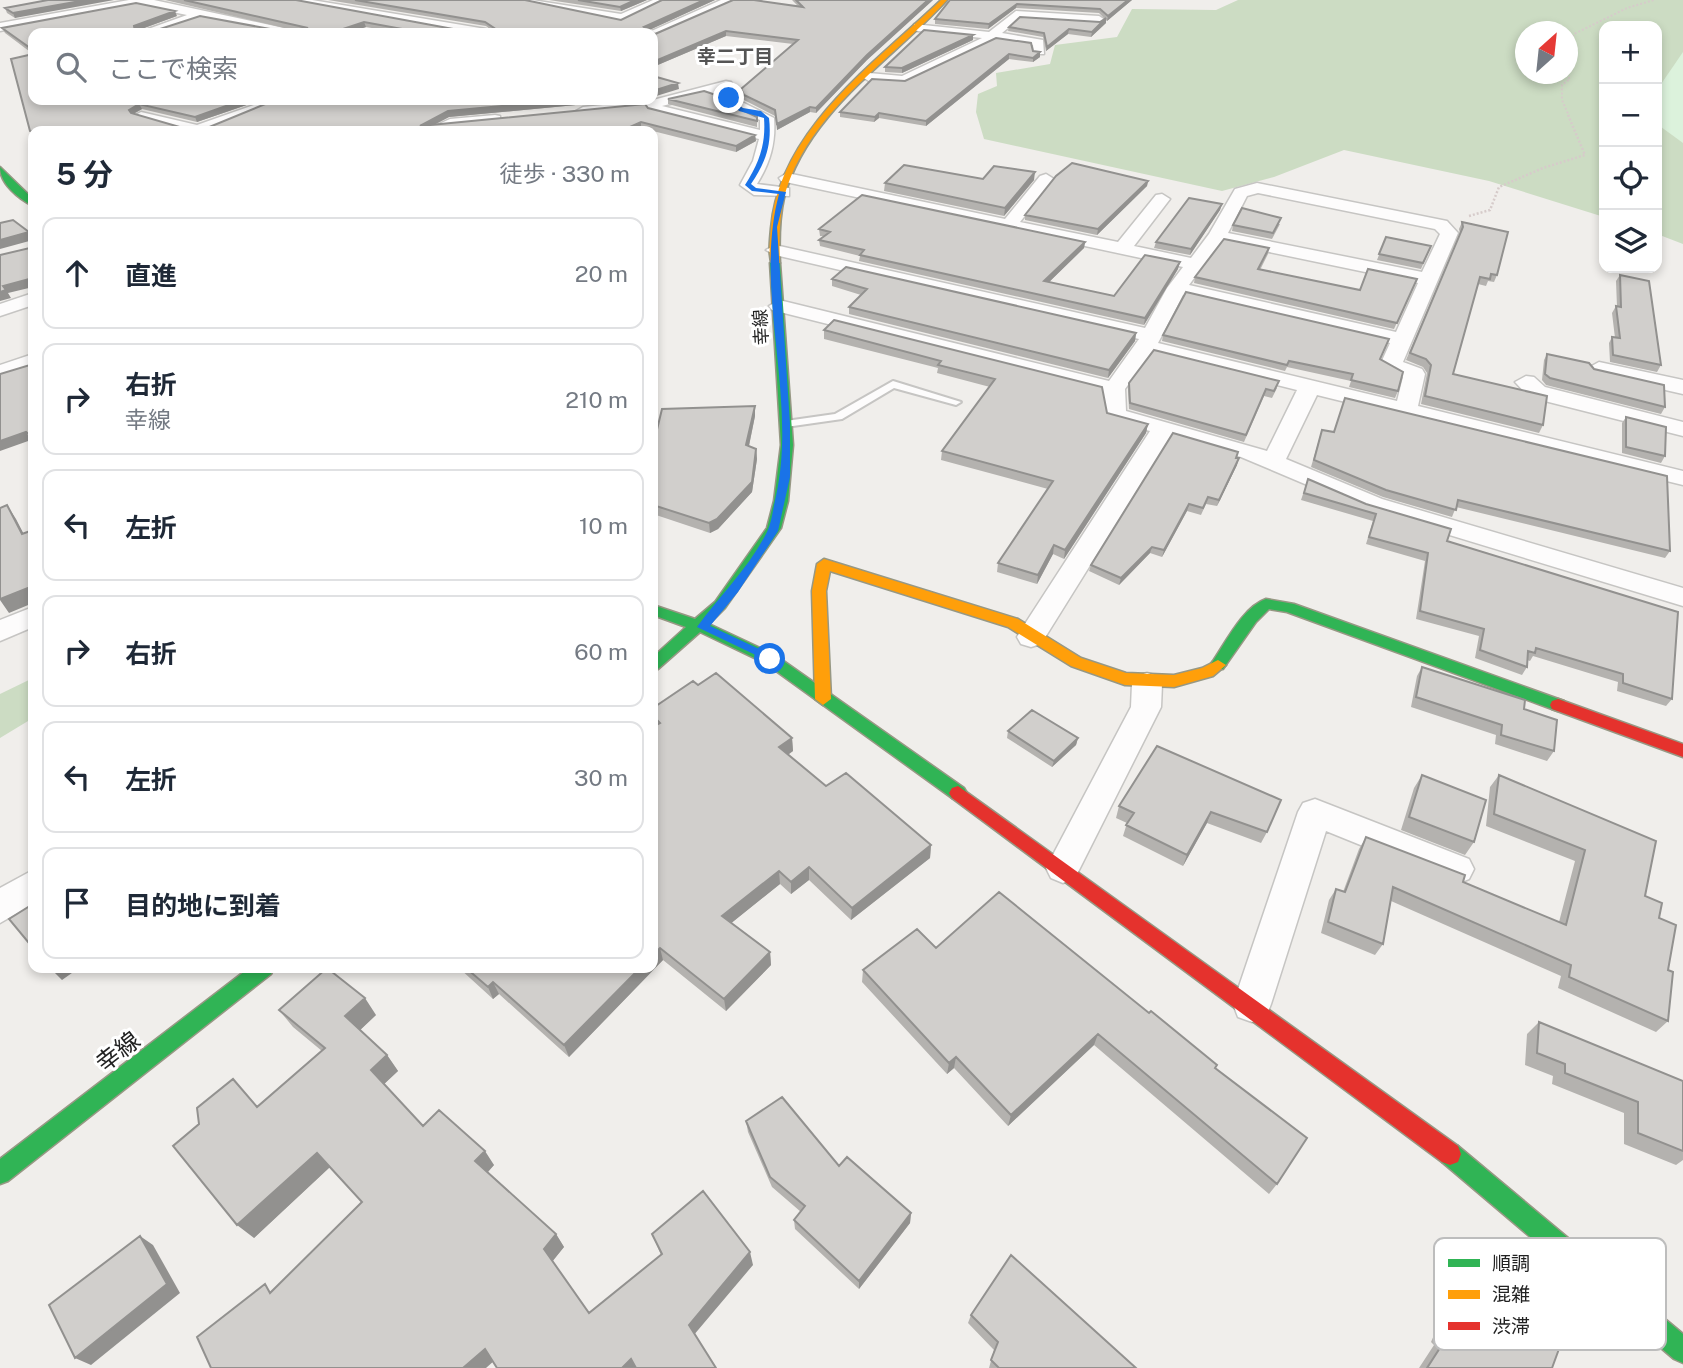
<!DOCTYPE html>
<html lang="ja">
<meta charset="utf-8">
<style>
body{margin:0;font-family:"Public Sans","Noto Sans JP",sans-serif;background:#f6f6f7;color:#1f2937}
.controls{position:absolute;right:21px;top:21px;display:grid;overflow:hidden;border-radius:14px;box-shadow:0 4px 10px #0003}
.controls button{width:63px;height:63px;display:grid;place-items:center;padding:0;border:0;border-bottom:2px solid #e0e1e3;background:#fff;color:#1f2937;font:35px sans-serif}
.compass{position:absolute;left:1515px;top:21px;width:63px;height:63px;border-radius:50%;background:#fff;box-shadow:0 4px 10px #0003;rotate:27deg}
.stop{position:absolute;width:21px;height:21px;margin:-16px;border:5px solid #1a73e8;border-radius:50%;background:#fff}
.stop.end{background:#1a73e8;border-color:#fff;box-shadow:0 2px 7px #0008}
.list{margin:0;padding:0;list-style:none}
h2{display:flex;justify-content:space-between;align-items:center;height:91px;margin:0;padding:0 28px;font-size:30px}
h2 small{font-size:23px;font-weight:400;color:#747a83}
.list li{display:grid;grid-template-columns:46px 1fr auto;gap:21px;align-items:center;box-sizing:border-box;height:112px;margin:0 14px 14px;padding:0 14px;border:2px solid #e0e1e3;border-radius:14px}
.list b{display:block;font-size:26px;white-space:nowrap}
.list p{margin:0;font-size:23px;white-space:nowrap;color:#747a83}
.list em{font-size:23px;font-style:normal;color:#747a83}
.icon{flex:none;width:38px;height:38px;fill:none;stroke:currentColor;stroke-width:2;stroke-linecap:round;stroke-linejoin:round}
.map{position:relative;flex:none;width:1683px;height:1368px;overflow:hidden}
.search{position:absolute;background:#fff;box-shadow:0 4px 10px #0003;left:28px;top:28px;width:630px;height:77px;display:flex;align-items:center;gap:18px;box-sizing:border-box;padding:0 24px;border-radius:14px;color:#747a83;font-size:26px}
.panel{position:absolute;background:#fff;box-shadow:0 4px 10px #0003;left:28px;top:126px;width:630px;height:847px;border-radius:14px}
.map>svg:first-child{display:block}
</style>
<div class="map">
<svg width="1683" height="1368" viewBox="0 0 1683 1368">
<rect width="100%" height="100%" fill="#f0eeeb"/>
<path fill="#ccdcc3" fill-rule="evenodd" d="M 1238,0 L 1683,0 L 1683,244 L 1657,234 L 1657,26 L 1604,26 L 1604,217 L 1489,181 L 1344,150 L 1274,177 L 1222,191 L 984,139 L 976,112 L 978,94 L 997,86 L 996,73 L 1050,64 L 1055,45 L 1117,37 L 1132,9 L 1216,10 ZM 1526,32 L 1568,32 L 1568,74 L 1526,74 Z
M 33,678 L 33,718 L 0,738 L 0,694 Z"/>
<path fill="#dcf2dc" d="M 1683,52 L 1683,143 L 1657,124 L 1657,90 Z"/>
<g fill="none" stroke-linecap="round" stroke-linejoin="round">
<g stroke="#c6c5c3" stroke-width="4">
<path id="lane" d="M 893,381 L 961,402 L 956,405 L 894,388 L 842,419 L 786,427 L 781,424 L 786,421 L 835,414 Z"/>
</g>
<g stroke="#c6c5c3" stroke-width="3">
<path id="street" d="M 129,0 L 154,0 L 307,33 L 283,33 L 202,18 L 155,33 L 137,33 L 187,15 L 138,5 L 0,31 L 0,23 Z
M 286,0 L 312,0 L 486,29 L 492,33 L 466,33 Z
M 505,0 L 532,0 L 621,14 L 653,0 L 668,0 L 622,22 Z
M 721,0 L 737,0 L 657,37 L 647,33 Z
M 1016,11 L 1099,16 L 1105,20 L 1099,24 L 1019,19 L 1002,33 L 1043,40 L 1044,54 L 1034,54 L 1033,45 L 995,40 L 904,84 L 869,81 L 862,77 L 869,73 L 902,76 L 982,38 L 918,31 L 914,30 L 914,24 L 989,32 Z
M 726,81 L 731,82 L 742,102 L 774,118 C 776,143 770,163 757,184 L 789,188 L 789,196 L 754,195 L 740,185 L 753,161 L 759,139 L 649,111 L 647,108 L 583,115 L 576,111 L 583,107 L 653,100 ZM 721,91 L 732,108 L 760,120 L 760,130 L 662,106 Z
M 268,100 L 288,100 L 208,131 L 186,131 L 134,116 L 141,112 L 197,125 Z
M 495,115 L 500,116 L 500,122 C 480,127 443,132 424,131 L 450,119 Z
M 787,173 L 1005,219 L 1040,176 L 1046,174 L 1054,179 L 1020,222 L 1118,242 L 1156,195 L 1162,194 L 1170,199 L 1134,246 L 1191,258 L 1209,234 L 1235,189 L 1257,183 L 1447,221 L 1458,233 L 1403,362 L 1422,369 L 1425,374 L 1418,406 L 1683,471 L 1683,485 L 1317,395 L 1286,459 L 1382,499 L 1683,588 L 1683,606 L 1364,509 L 1241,457 L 1170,437 L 1041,644 L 1031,647 L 1021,644 L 1017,637 L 1021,630 L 1150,431 L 1107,420 L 1104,415 L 1103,393 L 772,310 L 769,306 L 779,300 L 1109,381 L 1139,339 L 775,255 L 766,250 L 775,245 L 1145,328 L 1167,288 L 1183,267 L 781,181 L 779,178 ZM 1258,193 L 1435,229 L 1440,234 L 1422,272 L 1228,233 L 1247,196 ZM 1221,242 L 1418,283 L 1396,332 L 1189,285 ZM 1183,295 L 1390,343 L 1380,365 L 1384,369 L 1403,377 L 1397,401 L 1158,343 ZM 1151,353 L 1297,390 L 1267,451 L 1126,411 L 1125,389 Z
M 33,293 L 33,305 L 0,316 L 0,304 Z
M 33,354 L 33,367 L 0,378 L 0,365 Z
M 1599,362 L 1683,380 L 1683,394 L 1591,373 L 1588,368 Z
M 1526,376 L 1534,377 L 1545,387 L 1683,422 L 1683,436 L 1529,397 L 1515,382 Z
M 33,607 L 33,627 L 0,641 L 0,620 Z
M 1147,673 L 1158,676 L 1162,684 L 1161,707 L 1075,878 L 1063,883 L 1051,878 L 1046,868 L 1131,707 L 1132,684 L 1136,676 Z
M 1315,799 L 1469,859 L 1474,869 L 1469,879 L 1457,884 L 1326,831 L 1271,1004 L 1266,1017 L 1252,1022 L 1238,1017 L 1233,1004 L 1298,812 L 1303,803 Z
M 33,870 L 33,904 L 0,923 L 0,888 Z"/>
</g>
<g stroke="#979884" stroke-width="3">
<path id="fast" d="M 0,167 L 33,199 L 33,206 C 19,199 0,184 0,167 Z
M 775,260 L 780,263 L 793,445 L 788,501 L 781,528 L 725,608 L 709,624 L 775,655 L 964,788 L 967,793 L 964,798 L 958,800 L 952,798 L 765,663 L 700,632 L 658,669 L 653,670 L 653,657 L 686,627 L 653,615 L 653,605 L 695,619 L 715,602 L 767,528 L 774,501 L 781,445 L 770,263 Z
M 1266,599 L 1294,604 L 1564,701 L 1566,705 L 1558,711 L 1552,709 L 1287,612 L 1269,609 L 1256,622 L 1223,669 L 1213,669 L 1210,665 L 1213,661 C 1226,642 1243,607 1266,599 Z
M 249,968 L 274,968 L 271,974 L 8,1181 L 0,1184 L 0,1159 Z
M 1450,1143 L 1458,1146 L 1683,1334 L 1683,1363 L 1674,1359 L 1442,1162 L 1439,1154 L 1442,1146 Z"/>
</g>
<g stroke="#979884" stroke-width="3">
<path id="slow" d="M 941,0 L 947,0 C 891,61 806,113 784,198 C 779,220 779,241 780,263 L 772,265 C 768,254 770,240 771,228 C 779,130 875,63 941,0 Z
M 824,559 L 1018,619 L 1081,658 L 1126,673 L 1174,675 L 1202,668 L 1218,660 L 1226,665 L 1213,676 L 1174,687 L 1125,685 L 1071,666 L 1008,627 L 830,571 L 826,591 L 831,699 L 823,705 L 815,699 L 812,591 L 817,564 Z"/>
</g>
<g stroke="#979884" stroke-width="3">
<path id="jam" d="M 1558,699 L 1683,744 L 1683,757 L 1552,709 L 1550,705 L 1552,701 Z
M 958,786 L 1458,1146 L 1461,1154 L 1458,1162 L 1450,1165 L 1442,1162 L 952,798 L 949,793 L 952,788 Z"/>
</g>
<path stroke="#d6cbca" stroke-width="2" stroke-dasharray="2 2" stroke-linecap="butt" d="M 1568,48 L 1574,34 L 1627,8 L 1654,0
M 1566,74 L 1570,79 L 1562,85 L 1562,100 L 1569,116"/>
<path stroke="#d6cbca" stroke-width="2.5" stroke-dasharray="2 2" stroke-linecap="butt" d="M 1469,216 L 1490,210 L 1499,187 L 1543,168 L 1585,155 L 1568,115"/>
<use href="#lane" fill="#fdfcfc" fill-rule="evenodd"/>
<use href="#street" fill="#fdfcfc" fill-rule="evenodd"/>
<use href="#fast" fill="#30b455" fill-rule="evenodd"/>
<use href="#slow" fill="#ff9f0a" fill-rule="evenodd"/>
<use href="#jam" fill="#e5322d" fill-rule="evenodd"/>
</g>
<path fill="#b4b2af" d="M 48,0 L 15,18 L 7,13 L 5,8 Z
M 165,0 L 296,0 L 464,31 L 491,30 L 486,26 L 328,0 L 525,0 L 621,20 L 662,0 L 715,0 L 649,30 L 655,34 L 798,6 L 792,0 L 933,0 L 867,60 L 816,113 L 810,112 L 777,130 L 775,116 L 744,100 L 741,94 L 741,89 L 793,44 L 726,36 L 653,67 L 653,33 L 400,33 L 366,27 L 347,33 L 33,33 L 33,54 L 5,33 L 2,28 L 177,16 L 136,31 L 281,31 L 293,30 Z
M 549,0 L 647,0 L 621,11 Z
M 950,0 L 1132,0 L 1107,21 L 1106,20 L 1106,23 L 1091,37 L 1068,34 L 1046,51 L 1043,37 L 1008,31 L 1009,27 L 1100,22 L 1105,19 L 1099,13 L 1016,8 L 988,29 L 935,24 L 935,19 Z
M 973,35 L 973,40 L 902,73 L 885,72 L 885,67 Z
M 996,38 L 1033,51 L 1040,57 L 1033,62 L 1009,59 L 926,126 L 879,118 L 874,122 L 840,117 L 840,112 Z
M 33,54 L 261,100 L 197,122 L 142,109 L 134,114 L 183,128 L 207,128 L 354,100 L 628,100 L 449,117 L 434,125 L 648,108 L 755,135 L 756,141 L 736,152 L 641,128 L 33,131 L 33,137 L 30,131 Z
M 668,99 L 757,117 L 757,127 L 668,104 Z
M 983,179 L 1034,180 L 1004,216 L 884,191 L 885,183 Z
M 1148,181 L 1147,186 L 1097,235 L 1025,220 L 1025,215 Z
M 1222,204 L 1220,210 L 1190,255 L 1154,248 L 1156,242 Z
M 1462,222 L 1497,275 L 1494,282 L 1488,281 L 1486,286 L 1478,284 L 1453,374 L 1543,425 L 1539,433 L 1421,404 L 1427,373 L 1423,367 L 1406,360 L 1460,234 L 1459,229 Z
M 1280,224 L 1272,239 L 1232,231 L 1233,225 Z
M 819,229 L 1085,242 L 1084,248 L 1049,282 L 1114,296 L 1178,269 L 1144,325 L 859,261 L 860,256 L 820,246 L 819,240 L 824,236 L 820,236 Z
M 1386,237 L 1431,246 L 1421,269 L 1377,260 Z
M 1269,248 L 1268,254 L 1260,270 L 1360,290 L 1417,279 L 1394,329 L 1194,283 L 1195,277 Z
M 1620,275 L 1661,365 L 1657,372 L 1610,362 L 1609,343 L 1612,337 L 1615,338 L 1612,313 L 1616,306 L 1617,307 L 1616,281 Z
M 832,279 L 1136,333 L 1135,341 L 1108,378 L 849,314 L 849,307 L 861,295 L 832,286 Z
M 834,320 L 1107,413 L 1148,424 L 1146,433 L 1064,559 L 1053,554 L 1037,584 L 997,572 L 998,563 L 1048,489 L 941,460 L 942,451 L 990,387 L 937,373 L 938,368 L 824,339 L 824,330 Z
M 1163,335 L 1380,359 L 1398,391 L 1395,398 L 1349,387 L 1351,381 L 1287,367 L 1285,371 L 1162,341 Z
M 1547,354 L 1594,369 L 1665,407 L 1661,414 L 1546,385 L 1542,380 L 1544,360 Z
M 1129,383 L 1277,388 L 1272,398 L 1264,396 L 1244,442 L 1129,409 L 1128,390 Z
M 755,416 L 749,446 L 756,449 L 757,459 L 752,492 L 718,529 L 710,533 L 653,514 L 653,446 Z
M 1626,417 L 1665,456 L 1661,463 L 1622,453 L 1622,423 Z
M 1320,436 L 1670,551 L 1665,558 L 1456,507 L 1452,517 L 1383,497 L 1311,467 Z
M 1238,452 L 1236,458 L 1237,465 L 1217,506 L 1206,504 L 1201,515 L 1187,511 L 1162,557 L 1150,553 L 1119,585 L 1089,571 L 1091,565 Z
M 1308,479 L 1447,541 L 1672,699 L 1666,706 L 1617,691 L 1618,682 L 1533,656 L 1530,661 L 1527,660 L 1527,667 L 1522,675 L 1475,658 L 1479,636 L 1416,619 L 1425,561 L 1366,544 L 1373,521 L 1301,500 Z
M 1422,667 L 1524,709 L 1554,751 L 1547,761 L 1495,744 L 1496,735 L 1411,707 L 1417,676 Z
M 698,685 L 792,738 L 793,751 L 788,755 L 826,786 L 931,845 L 930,858 L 851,920 L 809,880 L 791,894 L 780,884 L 731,923 L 770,952 L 771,965 L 726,1011 L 663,960 L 569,1057 L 499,994 L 493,999 L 459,968 L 653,968 L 653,708 Z
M 1008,731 L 1078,738 L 1076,745 L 1052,767 L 1007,738 Z
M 1157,746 L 1267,832 L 1261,843 L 1207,823 L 1183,866 L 1123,836 L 1127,823 L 1116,818 L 1119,806 Z
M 1422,775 L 1474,842 L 1465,855 L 1401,830 L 1414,788 Z
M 1499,775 L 1645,896 L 1659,918 L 1668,970 L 1668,1021 L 1656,1032 L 1558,988 L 1561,976 L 1391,901 L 1383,944 L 1375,955 L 1321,933 L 1329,900 L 1336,889 L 1343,892 L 1359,849 L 1366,837 L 1463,882 L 1559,922 L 1575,861 L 1486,826 L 1490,787 Z
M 936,948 L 1149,1013 L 1217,1065 L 1215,1069 L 1277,1184 L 1269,1194 L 1094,1045 L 1008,1126 L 954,1068 L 947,1074 L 862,982 L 863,970 Z
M 279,1010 L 376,1015 L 360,1030 L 387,1055 L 398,1071 L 384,1084 L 423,1126 L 494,1165 L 488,1172 L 556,1234 L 564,1247 L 552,1261 L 589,1313 L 661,1255 L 652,1234 L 753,1265 L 493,1362 L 273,1290 L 362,1202 L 330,1167 L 254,1238 L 258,1106 L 322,1051 L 293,1027 Z
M 1539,1022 L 1683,1081 L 1683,1160 L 1676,1165 L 1624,1144 L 1624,1113 L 1552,1084 L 1553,1076 L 1525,1065 L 1527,1034 Z
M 746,1121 L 839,1166 L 911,1213 L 910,1223 L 859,1289 L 795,1229 L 794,1220 L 801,1212 L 772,1187 L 748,1132 Z
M 1469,1273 L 1552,1368 L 1419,1368 L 1434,1345 L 1431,1342 L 1457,1282 Z
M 971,1315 L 1136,1368 L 989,1368 L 994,1350 L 968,1323 Z"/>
<path fill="#92918f" d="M 86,0 L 114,0 L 15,18 L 13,13 Z
M 635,0 L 647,0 L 621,11 L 620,7 Z
M 704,0 L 715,0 L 645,32 L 644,27 Z
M 928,0 L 933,0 L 867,60 L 816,113 L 816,108 L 867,55 Z
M 1128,0 L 1132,0 L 1107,21 L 1108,16 Z
M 1017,4 L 1016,8 L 988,29 L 989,24 Z
M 175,11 L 177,16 L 136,31 L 136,33 L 134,26 Z
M 1106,18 L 1106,23 L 1091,37 L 1092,32 Z
M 364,22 L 366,27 L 347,33 L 331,33 Z
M 1069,29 L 1068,34 L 1046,51 L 1047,47 Z
M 726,31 L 726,36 L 653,67 L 653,62 Z
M 973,35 L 973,40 L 902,73 L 902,68 Z
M 1040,52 L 1040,57 L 1033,62 L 1033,58 Z
M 1009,54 L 1009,59 L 926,126 L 926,121 Z
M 678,83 L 679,89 L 653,97 L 653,91 Z
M 243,100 L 261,100 L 197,122 L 195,117 Z
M 569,100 L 628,100 L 449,117 L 422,131 L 420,126 L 448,111 Z
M 139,104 L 142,109 L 131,115 L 129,110 Z
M 810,107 L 810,112 L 777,130 L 777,124 Z
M 879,113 L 879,118 L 874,122 L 875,117 Z
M 641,122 L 641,128 L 634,131 L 621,131 Z
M 755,135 L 756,141 L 736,152 L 736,146 Z
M 1035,172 L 1034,180 L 1004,216 L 1005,208 Z
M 1148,181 L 1147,186 L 1097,235 L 1098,229 Z
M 1222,204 L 1220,210 L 1190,255 L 1191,249 Z
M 29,232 L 33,240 L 0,249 L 0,240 Z
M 1085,242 L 1084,248 L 1043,288 L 1044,281 Z
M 1180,262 L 1178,269 L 1144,325 L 1145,318 Z
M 33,278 L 33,287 L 8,293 L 11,298 L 0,301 L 0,292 L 3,286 Z
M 1136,333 L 1135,341 L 1108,378 L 1109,370 Z
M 755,406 L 755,416 L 747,455 L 746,445 Z
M 1148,424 L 1146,433 L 1064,559 L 1065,550 Z
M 26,432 L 31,440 L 0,451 L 0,441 Z
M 756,449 L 757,459 L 752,492 L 718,529 L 710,533 L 709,523 Z
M 1239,458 L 1237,465 L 1217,506 L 1219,500 Z
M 1189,504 L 1187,511 L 1162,557 L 1164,550 Z
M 7,505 L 16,519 L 31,548 L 22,534 Z
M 1054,545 L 1053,554 L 1037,584 L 1038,575 Z
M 1152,547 L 1150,553 L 1119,585 L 1121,578 Z
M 33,586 L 33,603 L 9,613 L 0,600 L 0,599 Z
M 792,738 L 793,751 L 780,760 L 779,747 Z
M 1078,738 L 1076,745 L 1052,767 L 1054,761 Z
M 1211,812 L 1207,823 L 1183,866 L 1187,855 Z
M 931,845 L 930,858 L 851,920 L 852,908 Z
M 809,867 L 809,880 L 791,894 L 791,882 Z
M 779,871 L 780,884 L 724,929 L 722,916 Z
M 660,948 L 663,960 L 569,1057 L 564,1045 L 640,968 L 653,968 L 653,955 Z
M 770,952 L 771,965 L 726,1011 L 724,999 Z
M 50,968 L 79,968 L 62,980 Z
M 493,982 L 499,994 L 493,999 L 488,987 Z
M 365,998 L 376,1015 L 357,1033 L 345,1016 Z
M 1098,1034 L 1094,1045 L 1008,1126 L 1011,1115 Z
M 387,1055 L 398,1071 L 382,1086 L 371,1070 Z
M 956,1057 L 954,1068 L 947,1074 L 949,1063 Z
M 485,1151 L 494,1165 L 485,1175 L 475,1161 Z
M 317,1153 L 330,1167 L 254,1238 L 237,1225 Z
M 911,1213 L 910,1223 L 859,1289 L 859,1281 Z
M 556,1234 L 564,1247 L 552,1262 L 544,1249 Z
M 140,1236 L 153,1245 L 180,1293 L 91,1365 L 75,1358 Z
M 750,1252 L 753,1265 L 693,1336 L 689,1325 Z
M 485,1349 L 495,1360 L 486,1368 L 463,1368 Z
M 631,1359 L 636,1368 L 622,1368 Z"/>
<path fill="#d1cfcc" stroke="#92918f" stroke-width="2" d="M 48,0 L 86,0 L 13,13 L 5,8 Z
M 184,0 L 296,0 L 464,31 L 491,31 L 494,28 L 485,22 L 355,0 L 525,0 L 621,20 L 662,0 L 704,0 L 644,27 L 655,34 L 733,0 L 754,0 L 803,7 L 796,0 L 928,0 L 867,55 L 816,108 L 810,107 L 777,124 L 775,110 L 744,95 L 741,89 L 798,40 L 726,31 L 653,62 L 653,33 L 424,33 L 364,22 L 331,33 L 33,33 L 33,50 L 2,28 L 136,3 L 175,11 L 134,26 L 135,31 L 154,31 L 200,16 L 281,31 L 308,28 Z
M 578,0 L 635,0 L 620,7 Z
M 950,0 L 1128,0 L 1108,16 L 1100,9 L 1017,4 L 989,24 L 935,19 Z
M 1020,17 L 1100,22 L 1106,18 L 1092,32 L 1069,29 L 1047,47 L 1044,33 L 1009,27 Z
M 924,30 L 973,35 L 902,68 L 885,67 Z
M 996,38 L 1031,43 L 1033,51 L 1040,52 L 1033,58 L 1009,54 L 926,121 L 879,113 L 875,117 L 840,112 L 872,79 L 905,81 Z
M 33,54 L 33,100 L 243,100 L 195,117 L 139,104 L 129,110 L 131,113 L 183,128 L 207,128 L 275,100 L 569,100 L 448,111 L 420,126 L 645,104 L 648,108 L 755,135 L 736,146 L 641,122 L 621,131 L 33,132 L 30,131 L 11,59 Z
M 653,76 L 678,83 L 653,91 Z
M 704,91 L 725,98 L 731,105 L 757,117 L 757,121 L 668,99 Z
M 1072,163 L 1148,181 L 1098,229 L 1025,215 L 1056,176 Z
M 904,165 L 983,179 L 994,166 L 1035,172 L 1005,208 L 885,183 Z
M 862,195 L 1085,242 L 1044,281 L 1114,296 L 1145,255 L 1180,262 L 1145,318 L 860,255 L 864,250 L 819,240 L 830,232 L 819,229 Z
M 1189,198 L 1222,204 L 1191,249 L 1156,242 Z
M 1242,208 L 1281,218 L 1273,233 L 1233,225 Z
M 13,220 L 29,232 L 0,240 L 0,223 Z
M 1462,222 L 1508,232 L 1497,275 L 1491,274 L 1490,279 L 1480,277 L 1453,374 L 1547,396 L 1543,425 L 1425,396 L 1431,365 L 1426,359 L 1410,353 L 1463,227 Z
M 32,235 L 33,237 L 33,278 L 3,286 L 6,290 L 0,292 L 0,255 L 30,248 Z
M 1386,237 L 1431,246 L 1423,263 L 1379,254 Z
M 1224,239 L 1269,248 L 1258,269 L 1360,290 L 1368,269 L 1417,279 L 1397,323 L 1195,277 Z
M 846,267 L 1136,333 L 1109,370 L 849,307 L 867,289 L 832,279 Z
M 1620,275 L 1649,281 L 1661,365 L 1613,355 L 1612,337 L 1620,338 L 1616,306 L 1621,307 Z
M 1186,292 L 1389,339 L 1380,359 L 1403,372 L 1398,391 L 1351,380 L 1353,374 L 1289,361 L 1287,365 L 1163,335 Z
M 834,320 L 1102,387 L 1107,413 L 1148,424 L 1065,550 L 1054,545 L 1038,575 L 998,563 L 1053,481 L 942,451 L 995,379 L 938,365 L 941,361 L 824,330 Z
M 1154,350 L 1279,381 L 1274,391 L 1266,389 L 1246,435 L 1130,403 L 1129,383 Z
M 1547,354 L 1589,363 L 1594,369 L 1664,385 L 1665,407 L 1550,378 L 1545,374 Z
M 33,364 L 33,438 L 26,432 L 0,441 L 0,374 Z
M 1345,398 L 1667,476 L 1670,551 L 1458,500 L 1456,510 L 1386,490 L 1314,460 L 1322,430 L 1334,432 Z
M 755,406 L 746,445 L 756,449 L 752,482 L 717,519 L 709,523 L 653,505 L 653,446 L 662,409 Z
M 1626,417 L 1666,427 L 1665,456 L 1626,447 Z
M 1173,433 L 1238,452 L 1236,458 L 1239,458 L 1219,500 L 1208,497 L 1203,508 L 1189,504 L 1164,550 L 1152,547 L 1121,578 L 1091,565 Z
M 1308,479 L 1366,504 L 1451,529 L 1447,541 L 1678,612 L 1672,699 L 1623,683 L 1623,674 L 1536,648 L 1535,653 L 1528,651 L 1527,667 L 1480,650 L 1484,629 L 1420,611 L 1428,553 L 1369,537 L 1376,514 L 1304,493 Z
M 7,505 L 22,534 L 33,530 L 33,586 L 0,599 L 0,508 Z
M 1422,667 L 1525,700 L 1524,709 L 1557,720 L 1554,751 L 1501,735 L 1502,725 L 1416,697 Z
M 716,673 L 792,738 L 779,747 L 826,786 L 846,773 L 931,845 L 852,908 L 809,867 L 791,882 L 779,871 L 722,916 L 770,952 L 724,999 L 660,948 L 653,955 L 653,727 L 660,723 L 653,716 L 653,708 L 693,681 L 698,685 Z
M 1032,710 L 1078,738 L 1054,761 L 1008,731 Z
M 1157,746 L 1281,800 L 1267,832 L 1211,812 L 1187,855 L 1126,825 L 1134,813 L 1119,806 Z
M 1422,775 L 1486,800 L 1474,842 L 1409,817 Z
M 1499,775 L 1656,841 L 1645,896 L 1662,903 L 1659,918 L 1676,925 L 1668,970 L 1673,972 L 1668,1021 L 1569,977 L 1571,965 L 1393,887 L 1383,944 L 1328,922 L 1336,889 L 1345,892 L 1366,837 L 1465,875 L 1463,882 L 1566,925 L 1585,850 L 1494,814 Z
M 999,892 L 1149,1013 L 1151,1011 L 1217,1065 L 1215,1068 L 1307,1138 L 1277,1184 L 1098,1034 L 1011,1115 L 956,1057 L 949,1063 L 863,970 L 917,929 L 936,948 Z
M 33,904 L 33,948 L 9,919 Z
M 327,968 L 365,998 L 345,1016 L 387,1055 L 371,1070 L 423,1126 L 439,1110 L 485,1151 L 475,1161 L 556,1234 L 544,1249 L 589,1313 L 662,1254 L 652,1234 L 703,1191 L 750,1252 L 689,1325 L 716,1368 L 636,1368 L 631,1359 L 622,1368 L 497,1368 L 485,1349 L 463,1368 L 211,1368 L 197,1337 L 265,1284 L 270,1293 L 362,1202 L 317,1153 L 237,1225 L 173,1146 L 199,1124 L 197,1108 L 233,1079 L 257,1107 L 325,1048 L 279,1010 Z
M 466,968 L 640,968 L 564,1045 L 493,982 L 488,987 Z
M 1539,1022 L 1683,1081 L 1683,1151 L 1638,1133 L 1638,1102 L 1565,1073 L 1565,1064 L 1537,1053 Z
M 782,1097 L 839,1166 L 847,1157 L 911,1213 L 859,1281 L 794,1220 L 805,1206 L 770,1177 L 746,1121 Z
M 140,1236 L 167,1284 L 75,1358 L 49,1305 Z
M 1011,1255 L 1136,1368 L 999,1368 L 991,1360 L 998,1342 L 971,1315 Z
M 1469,1273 L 1563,1338 L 1552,1368 L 1427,1368 L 1447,1337 L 1443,1334 Z"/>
<path fill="#1a73e8" d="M 727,97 L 743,108 L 761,111 L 769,118 C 772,144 766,162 751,184 L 756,188 L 786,192 L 777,227 L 790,424 L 790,477 L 778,531 L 738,592 L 710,626 L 774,656 L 776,659 L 770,662 L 697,627 C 720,595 749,568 767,532 C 772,522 773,508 776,496 C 798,397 753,291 779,194 L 752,191 L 745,185 C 759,163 766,145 764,118 L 739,111 Z"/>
<g text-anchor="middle" stroke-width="6" stroke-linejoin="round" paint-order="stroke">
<g font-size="18" fill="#222" stroke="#fff">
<text transform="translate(761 327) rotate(-93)" y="6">幸線</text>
</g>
<g font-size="19" font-weight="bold" fill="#555" stroke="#fff">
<text x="735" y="63">幸二丁目</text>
</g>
<g font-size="24" fill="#222" stroke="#fff">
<text transform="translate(118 1052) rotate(-38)" y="8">幸線</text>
</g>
</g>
<rect x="1434" y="1238" width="232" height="112" rx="10" fill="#fff" stroke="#bdbdbd" stroke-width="2"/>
<rect x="1448" y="1259" width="32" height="8" fill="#30b455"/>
<rect x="1448" y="1290" width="32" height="9" fill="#ff9f0a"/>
<rect x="1448" y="1322" width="32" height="8" fill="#e5322d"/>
<g font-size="19" fill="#222">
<text x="1492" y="1270">順調</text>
<text x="1492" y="1301">混雑</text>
<text x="1492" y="1333">渋滞</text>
</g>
</svg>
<div class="controls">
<button>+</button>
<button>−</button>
<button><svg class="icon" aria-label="locate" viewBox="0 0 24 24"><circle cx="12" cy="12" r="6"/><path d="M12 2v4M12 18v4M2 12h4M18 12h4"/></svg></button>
<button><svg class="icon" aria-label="layers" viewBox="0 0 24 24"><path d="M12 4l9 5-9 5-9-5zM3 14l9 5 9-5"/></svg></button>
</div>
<svg class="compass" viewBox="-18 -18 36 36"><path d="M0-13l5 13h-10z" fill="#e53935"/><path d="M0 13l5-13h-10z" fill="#747a83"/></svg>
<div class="stop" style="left:770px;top:659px"></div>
<div class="stop end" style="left:729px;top:98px"></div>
<div class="search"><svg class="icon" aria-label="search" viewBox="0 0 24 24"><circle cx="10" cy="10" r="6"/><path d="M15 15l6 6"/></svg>ここで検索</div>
<section class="panel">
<h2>5 分<small>徒歩 · 330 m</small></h2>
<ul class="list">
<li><svg class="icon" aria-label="ahead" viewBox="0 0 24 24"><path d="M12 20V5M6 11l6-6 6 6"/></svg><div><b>直進</b></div><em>20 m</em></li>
<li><svg class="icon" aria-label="right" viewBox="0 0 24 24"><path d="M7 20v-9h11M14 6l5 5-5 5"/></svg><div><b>右折</b><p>幸線</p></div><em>210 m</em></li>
<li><svg class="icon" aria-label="left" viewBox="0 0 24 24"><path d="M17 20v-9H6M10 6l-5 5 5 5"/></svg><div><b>左折</b></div><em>10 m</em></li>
<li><svg class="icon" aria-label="right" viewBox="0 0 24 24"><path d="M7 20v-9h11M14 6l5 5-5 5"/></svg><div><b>右折</b></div><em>60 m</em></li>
<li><svg class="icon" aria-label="left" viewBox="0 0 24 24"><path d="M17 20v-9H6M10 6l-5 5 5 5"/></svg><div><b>左折</b></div><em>30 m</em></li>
<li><svg class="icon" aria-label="arrive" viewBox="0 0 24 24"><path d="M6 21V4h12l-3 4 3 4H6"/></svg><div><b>目的地に到着</b></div></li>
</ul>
</section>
</div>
